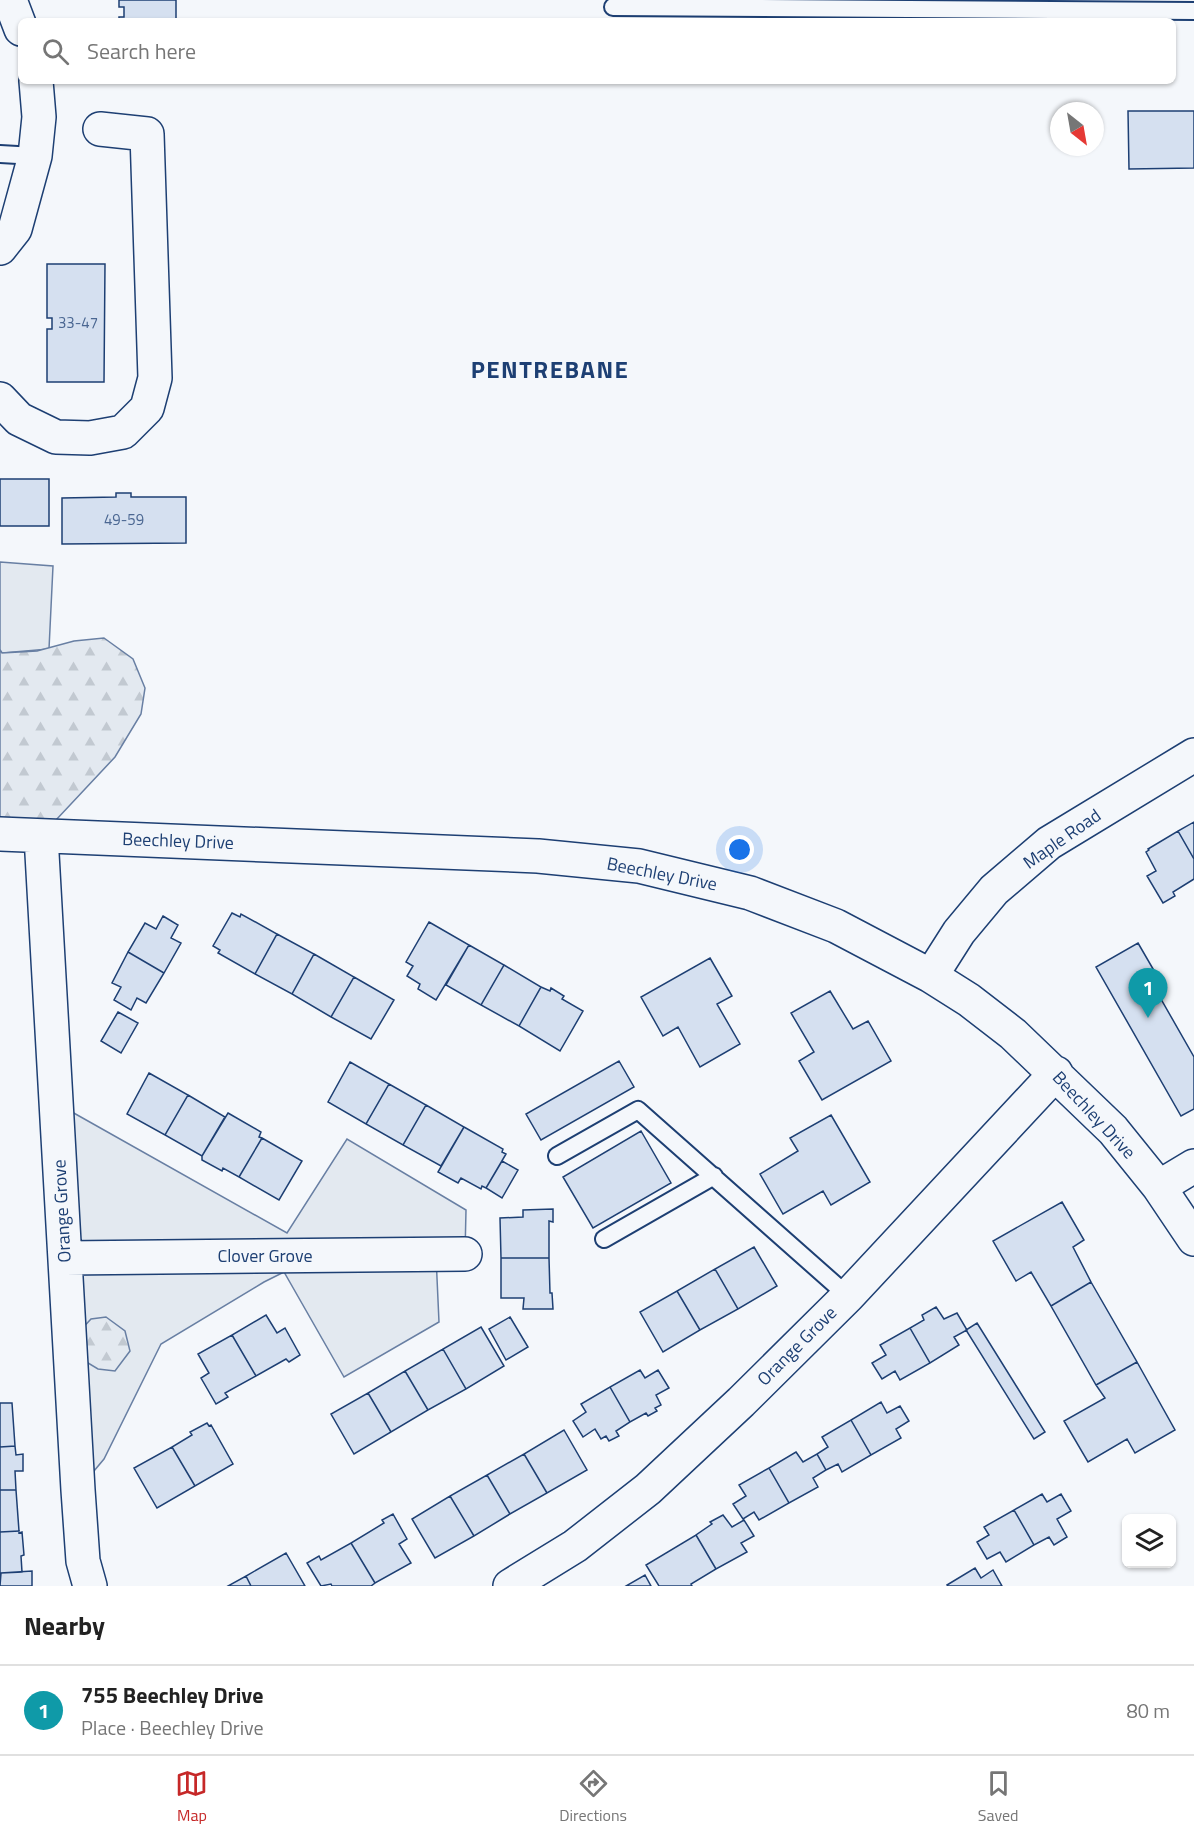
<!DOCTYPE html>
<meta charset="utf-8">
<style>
body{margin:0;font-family:"Titillium Web",sans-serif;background:#f2f2f2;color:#222}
.controls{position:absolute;right:18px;bottom:18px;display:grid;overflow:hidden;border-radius:9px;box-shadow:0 2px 4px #0004}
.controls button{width:54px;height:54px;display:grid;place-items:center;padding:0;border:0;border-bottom:2px solid #e0e0e0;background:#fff;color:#222;font:30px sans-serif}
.compass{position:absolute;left:1050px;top:102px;width:54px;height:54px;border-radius:50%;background:#fff;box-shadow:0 2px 4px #0004;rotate:149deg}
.you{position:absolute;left:740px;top:850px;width:21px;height:21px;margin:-15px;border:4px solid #fff;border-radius:50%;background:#1a73e8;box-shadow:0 0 0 9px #1a73e833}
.badge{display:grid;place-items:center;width:39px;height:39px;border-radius:50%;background:#c62828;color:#fff;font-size:20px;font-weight:700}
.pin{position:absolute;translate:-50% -50px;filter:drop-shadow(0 2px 3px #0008)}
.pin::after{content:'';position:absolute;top:32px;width:21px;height:18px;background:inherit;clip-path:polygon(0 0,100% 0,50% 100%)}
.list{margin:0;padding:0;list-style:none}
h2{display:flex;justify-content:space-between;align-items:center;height:78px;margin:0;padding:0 24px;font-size:26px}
h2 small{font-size:20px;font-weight:400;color:#767676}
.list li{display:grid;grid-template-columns:39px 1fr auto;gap:18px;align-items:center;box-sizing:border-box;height:90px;padding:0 24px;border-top:2px solid #e0e0e0}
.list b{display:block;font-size:22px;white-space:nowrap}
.list p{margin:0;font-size:20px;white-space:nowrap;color:#767676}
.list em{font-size:20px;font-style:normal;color:#767676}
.icon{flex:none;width:33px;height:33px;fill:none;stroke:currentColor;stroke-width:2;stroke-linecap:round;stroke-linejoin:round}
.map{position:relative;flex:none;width:1194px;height:1586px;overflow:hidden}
.search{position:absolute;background:#fff;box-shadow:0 2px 4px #0004;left:18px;right:18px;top:18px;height:66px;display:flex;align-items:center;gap:15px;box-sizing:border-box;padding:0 21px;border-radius:9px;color:#767676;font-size:22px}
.sheet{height:168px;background:#fff}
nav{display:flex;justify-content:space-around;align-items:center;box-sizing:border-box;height:84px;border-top:2px solid #e0e0e0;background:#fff;font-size:16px;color:#767676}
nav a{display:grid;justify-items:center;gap:3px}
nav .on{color:#c62828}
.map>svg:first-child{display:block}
</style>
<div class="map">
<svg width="1194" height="1586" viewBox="0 0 1194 1586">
<defs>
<pattern id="forest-firs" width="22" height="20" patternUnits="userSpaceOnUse" patternTransform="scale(1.5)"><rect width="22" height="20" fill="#e3e9f0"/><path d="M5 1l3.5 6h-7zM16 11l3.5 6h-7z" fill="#c2c9d1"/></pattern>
</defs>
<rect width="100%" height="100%" fill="#f4f7fb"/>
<path fill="#e3e9f0" stroke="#687fa3" stroke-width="1.5" d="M 0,562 L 53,566 L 49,649 L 2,653 L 0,650 Z
M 56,1103 L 287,1233 L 347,1139 L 466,1210 L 465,1254 L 436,1256 L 439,1322 L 344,1377 L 284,1272 L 264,1282 L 161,1344 L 104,1459 L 78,1490 Z"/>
<path fill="url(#forest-firs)" stroke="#687fa3" stroke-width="1.5" d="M 104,638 L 133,659 L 145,688 L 141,714 L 115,757 L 41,836 L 0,834 L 0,650 L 2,653 L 37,651 L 74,641 Z
M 106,1317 L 125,1331 L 130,1351 L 115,1371 L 98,1369 L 83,1360 L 77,1334 L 91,1319 Z"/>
<path fill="#d5e0f0" stroke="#1d3f73" stroke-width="1.5" d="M 119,0 L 176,0 L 176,21 L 119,21 L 119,17 L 124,17 L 124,7 L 119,7 Z
M 1128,111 L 1194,111 L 1194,168 L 1129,169 Z
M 47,264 L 105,264 L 104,382 L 47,382 L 47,329 L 52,329 L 52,318 L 47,318 Z
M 0,479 L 49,479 L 49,526 L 0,526 Z
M 116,493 L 131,493 L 131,497 L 186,497 L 186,543 L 62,544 L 62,498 L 116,497 Z
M 1194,822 L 1194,859 L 1178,831 Z
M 1178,831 L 1194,859 L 1194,879 L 1173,892 L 1175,896 L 1163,903 L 1147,876 L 1156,871 L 1146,852 L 1149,850 L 1148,849 Z
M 232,913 L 240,917 L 241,914 L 277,934 L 255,974 L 218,953 L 220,950 L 213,946 Z
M 163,916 L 178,925 L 171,938 L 181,943 L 164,973 L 128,952 L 145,923 L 156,929 Z
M 429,922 L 469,945 L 436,1000 L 418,989 L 420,984 L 407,976 L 413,966 L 406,962 Z
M 277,934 L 314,954 L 292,994 L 255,974 Z
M 1138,943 L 1156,974 L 1149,978 L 1194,1057 L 1194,1109 L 1181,1116 L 1096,967 Z
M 469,945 L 504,965 L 481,1005 L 446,985 Z
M 128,952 L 164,973 L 146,1003 L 137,998 L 131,1010 L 114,1000 L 121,987 L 112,983 Z
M 314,954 L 354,977 L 331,1017 L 292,994 Z
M 710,958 L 732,996 L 717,1004 L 740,1044 L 700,1067 L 678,1027 L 663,1036 L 641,997 Z
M 504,965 L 541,987 L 519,1026 L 481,1005 Z
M 354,977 L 394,1000 L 371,1039 L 331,1017 Z
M 541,987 L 550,991 L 551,988 L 564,996 L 562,999 L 583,1011 L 560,1051 L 519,1026 Z
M 830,991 L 853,1029 L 868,1021 L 891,1061 L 822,1100 L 799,1061 L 814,1052 L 791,1013 Z
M 118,1012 L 138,1023 L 121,1053 L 101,1041 Z
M 619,1061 L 634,1087 L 541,1140 L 526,1114 Z
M 350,1062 L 389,1084 L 366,1124 L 328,1102 Z
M 149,1073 L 188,1095 L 165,1135 L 127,1114 Z
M 389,1084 L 426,1105 L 403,1145 L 366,1124 Z
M 188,1095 L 225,1117 L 202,1156 L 165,1135 Z
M 426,1105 L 464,1127 L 441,1166 L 403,1145 Z
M 228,1113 L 261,1132 L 259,1137 L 262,1138 L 239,1177 L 223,1168 L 222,1171 L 202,1160 L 202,1156 Z
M 831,1115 L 870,1182 L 831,1205 L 823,1191 L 783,1214 L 760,1174 L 798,1151 L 790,1138 Z
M 464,1127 L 503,1149 L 502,1152 L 506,1154 L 486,1188 L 482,1186 L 481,1189 L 461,1178 L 458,1183 L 438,1172 Z
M 641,1131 L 671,1183 L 593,1228 L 563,1177 Z
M 262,1138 L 302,1161 L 279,1200 L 239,1177 Z
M 502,1161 L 518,1170 L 502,1198 L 486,1188 Z
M 1062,1202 L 1084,1240 L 1073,1247 L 1091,1282 L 1051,1306 L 1031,1272 L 1016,1281 L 993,1241 Z
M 553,1209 L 553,1222 L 549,1221 L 549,1258 L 501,1258 L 500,1218 L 523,1217 L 523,1210 Z
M 754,1247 L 777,1286 L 738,1309 L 715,1269 Z
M 501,1258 L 549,1258 L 550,1293 L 552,1293 L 553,1309 L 523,1309 L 524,1298 L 501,1298 Z
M 715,1269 L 738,1309 L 700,1330 L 677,1291 Z
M 1091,1282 L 1137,1362 L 1096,1385 L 1051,1306 Z
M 677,1291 L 700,1330 L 663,1352 L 640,1312 Z
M 936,1307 L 944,1319 L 957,1313 L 967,1330 L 954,1337 L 959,1345 L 930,1363 L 910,1328 L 924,1320 L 922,1315 Z
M 266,1315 L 277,1333 L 285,1328 L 300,1355 L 289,1362 L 286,1359 L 256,1376 L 232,1335 Z
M 510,1317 L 528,1347 L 506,1360 L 489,1329 Z
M 977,1323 L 1045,1432 L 1034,1439 L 966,1330 Z
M 481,1327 L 504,1366 L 466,1389 L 443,1349 Z
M 910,1328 L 930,1363 L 900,1380 L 895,1371 L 882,1379 L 872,1363 L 886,1355 L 880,1345 Z
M 232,1335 L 256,1376 L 225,1393 L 228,1397 L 216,1404 L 201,1378 L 209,1373 L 198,1354 Z
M 443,1349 L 466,1389 L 428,1410 L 405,1371 Z
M 1137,1362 L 1175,1430 L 1135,1453 L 1127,1439 L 1088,1462 L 1064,1421 L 1105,1398 L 1096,1385 Z
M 640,1370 L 645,1378 L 658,1370 L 669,1388 L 656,1395 L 661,1405 L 655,1408 L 657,1411 L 648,1416 L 646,1413 L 630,1422 L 610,1387 Z
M 405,1371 L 428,1410 L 391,1432 L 368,1393 Z
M 610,1387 L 630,1422 L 616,1431 L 619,1436 L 609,1441 L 606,1436 L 601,1439 L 595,1429 L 583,1437 L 573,1421 L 586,1412 L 581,1404 Z
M 368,1393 L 391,1432 L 354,1454 L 331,1414 Z
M 881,1402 L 887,1413 L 900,1406 L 909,1421 L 896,1429 L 901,1438 L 871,1455 L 851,1420 Z
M 0,1403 L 12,1403 L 15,1446 L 0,1447 Z
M 851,1420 L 871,1455 L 842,1472 L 838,1464 L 826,1470 L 817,1454 L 828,1447 L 822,1437 Z
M 207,1423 L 209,1426 L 211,1425 L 233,1464 L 195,1486 L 172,1447 L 192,1435 L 190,1432 Z
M 564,1430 L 587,1470 L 547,1493 L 524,1454 Z
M 15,1446 L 16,1455 L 23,1454 L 23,1471 L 15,1471 L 16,1490 L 0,1490 L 0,1447 Z
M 172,1447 L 195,1486 L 157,1508 L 134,1468 Z
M 796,1452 L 803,1462 L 817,1454 L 826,1470 L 813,1478 L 818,1487 L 789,1503 L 769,1468 Z
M 524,1454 L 547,1493 L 510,1514 L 487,1475 Z
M 769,1468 L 789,1503 L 759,1520 L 754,1512 L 743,1519 L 733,1504 L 746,1496 L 739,1485 Z
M 487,1475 L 510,1514 L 474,1536 L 450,1496 Z
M 0,1490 L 16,1490 L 19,1531 L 0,1532 Z
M 1042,1494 L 1047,1502 L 1061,1494 L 1071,1511 L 1057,1519 L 1067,1537 L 1054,1545 L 1049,1537 L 1034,1545 L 1014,1510 Z
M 450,1496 L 474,1536 L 435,1558 L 412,1519 Z
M 1014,1510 L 1034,1545 L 1006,1562 L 1000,1552 L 987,1559 L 977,1542 L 989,1535 L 984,1527 Z
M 393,1514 L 407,1539 L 399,1544 L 411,1563 L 375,1583 L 351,1543 L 384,1523 L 382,1520 Z
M 723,1515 L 732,1527 L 744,1520 L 754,1536 L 741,1543 L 747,1552 L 716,1569 L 696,1535 L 712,1524 L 710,1522 Z
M 19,1531 L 19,1533 L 22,1532 L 24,1555 L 21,1556 L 22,1572 L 1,1573 L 0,1579 L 0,1532 Z
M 696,1535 L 716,1569 L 691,1584 L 692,1586 L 659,1586 L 646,1565 Z
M 351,1543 L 375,1583 L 371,1586 L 332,1586 L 331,1584 L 321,1586 L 307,1563 L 319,1556 L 321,1560 Z
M 286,1553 L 305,1586 L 251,1586 L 246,1576 Z
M 975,1568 L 981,1578 L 993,1570 L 1002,1586 L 948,1586 L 947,1585 Z
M 32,1571 L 32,1586 L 0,1586 L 1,1573 Z
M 645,1575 L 651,1586 L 626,1586 Z
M 246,1576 L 251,1586 L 228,1586 Z"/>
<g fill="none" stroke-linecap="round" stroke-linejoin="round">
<g stroke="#1d3f73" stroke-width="20">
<path id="lane" d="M 613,7 L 1194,11
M 0,154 L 35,156
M 557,1156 L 638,1110 L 848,1296
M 604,1239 L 714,1176"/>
</g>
<g stroke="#1d3f73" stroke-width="36">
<path id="street" d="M 10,0 L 21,29
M 0,248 L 15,229 L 35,156 L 39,117 L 36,81
M 0,399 L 19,419 L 56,437 L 90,438 L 123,432 L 147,408 L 155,378 L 147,134 L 100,129
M 0,834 L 538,856 L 639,866 L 750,893 L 836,926 L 931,976 L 969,1000 L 1013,1034 L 1113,1130 L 1159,1187 L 1194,1239
M 41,836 L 78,1490 L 83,1561 L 90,1586
M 931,976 L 959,932 L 994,890 L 1049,843 L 1194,755
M 1159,1187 L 1194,1166
M 65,1258 L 465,1254
M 510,1586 L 575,1546 L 648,1489 L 741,1402 L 848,1296 L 1056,1073"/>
</g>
<use href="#lane" stroke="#f4f7fb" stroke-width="16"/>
<use href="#street" stroke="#f4f7fb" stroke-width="33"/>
</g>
<g text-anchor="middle" stroke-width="4.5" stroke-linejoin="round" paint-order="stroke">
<g font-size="15" fill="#4b6792">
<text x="78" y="328">33-47</text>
<text x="124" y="525">49-59</text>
</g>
<g font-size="18" fill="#1d3f73" stroke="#f4f7fb">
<text transform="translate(1062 839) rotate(-35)" y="6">Maple Road</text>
<text transform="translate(178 841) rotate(2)" y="6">Beechley Drive</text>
<text transform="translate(662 874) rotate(11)" y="6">Beechley Drive</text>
<text transform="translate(1094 1115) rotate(47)" y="6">Beechley Drive</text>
<text transform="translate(62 1211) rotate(-93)" y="6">Orange Grove</text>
<text x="265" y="1262">Clover Grove</text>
<text transform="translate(797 1346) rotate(-45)" y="6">Orange Grove</text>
</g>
<g font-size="24" font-weight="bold" letter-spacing="1.5" fill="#1d3f73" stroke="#f4f7fb">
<text x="550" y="378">PENTREBANE</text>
</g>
</g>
</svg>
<div class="controls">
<button><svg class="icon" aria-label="layers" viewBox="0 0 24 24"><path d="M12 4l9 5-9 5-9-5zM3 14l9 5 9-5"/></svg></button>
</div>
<svg class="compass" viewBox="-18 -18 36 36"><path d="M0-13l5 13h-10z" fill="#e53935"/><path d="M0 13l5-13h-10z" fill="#767676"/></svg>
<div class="you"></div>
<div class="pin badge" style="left:1148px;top:1018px;background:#0f9aa8">1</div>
<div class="search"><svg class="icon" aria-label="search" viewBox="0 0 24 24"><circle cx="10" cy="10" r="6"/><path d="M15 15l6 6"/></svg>Search here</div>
</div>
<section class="sheet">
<h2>Nearby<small></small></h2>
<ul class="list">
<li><span class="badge" style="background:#0f9aa8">1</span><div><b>755 Beechley Drive</b><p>Place · Beechley Drive</p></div><em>80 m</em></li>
</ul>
</section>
<nav>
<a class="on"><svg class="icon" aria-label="map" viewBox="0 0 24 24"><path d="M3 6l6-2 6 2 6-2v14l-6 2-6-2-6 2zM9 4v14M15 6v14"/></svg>Map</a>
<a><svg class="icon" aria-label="directions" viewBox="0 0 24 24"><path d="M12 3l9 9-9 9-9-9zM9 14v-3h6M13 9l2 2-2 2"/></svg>Directions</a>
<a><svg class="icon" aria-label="saved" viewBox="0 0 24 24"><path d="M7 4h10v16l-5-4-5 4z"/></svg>Saved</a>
</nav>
